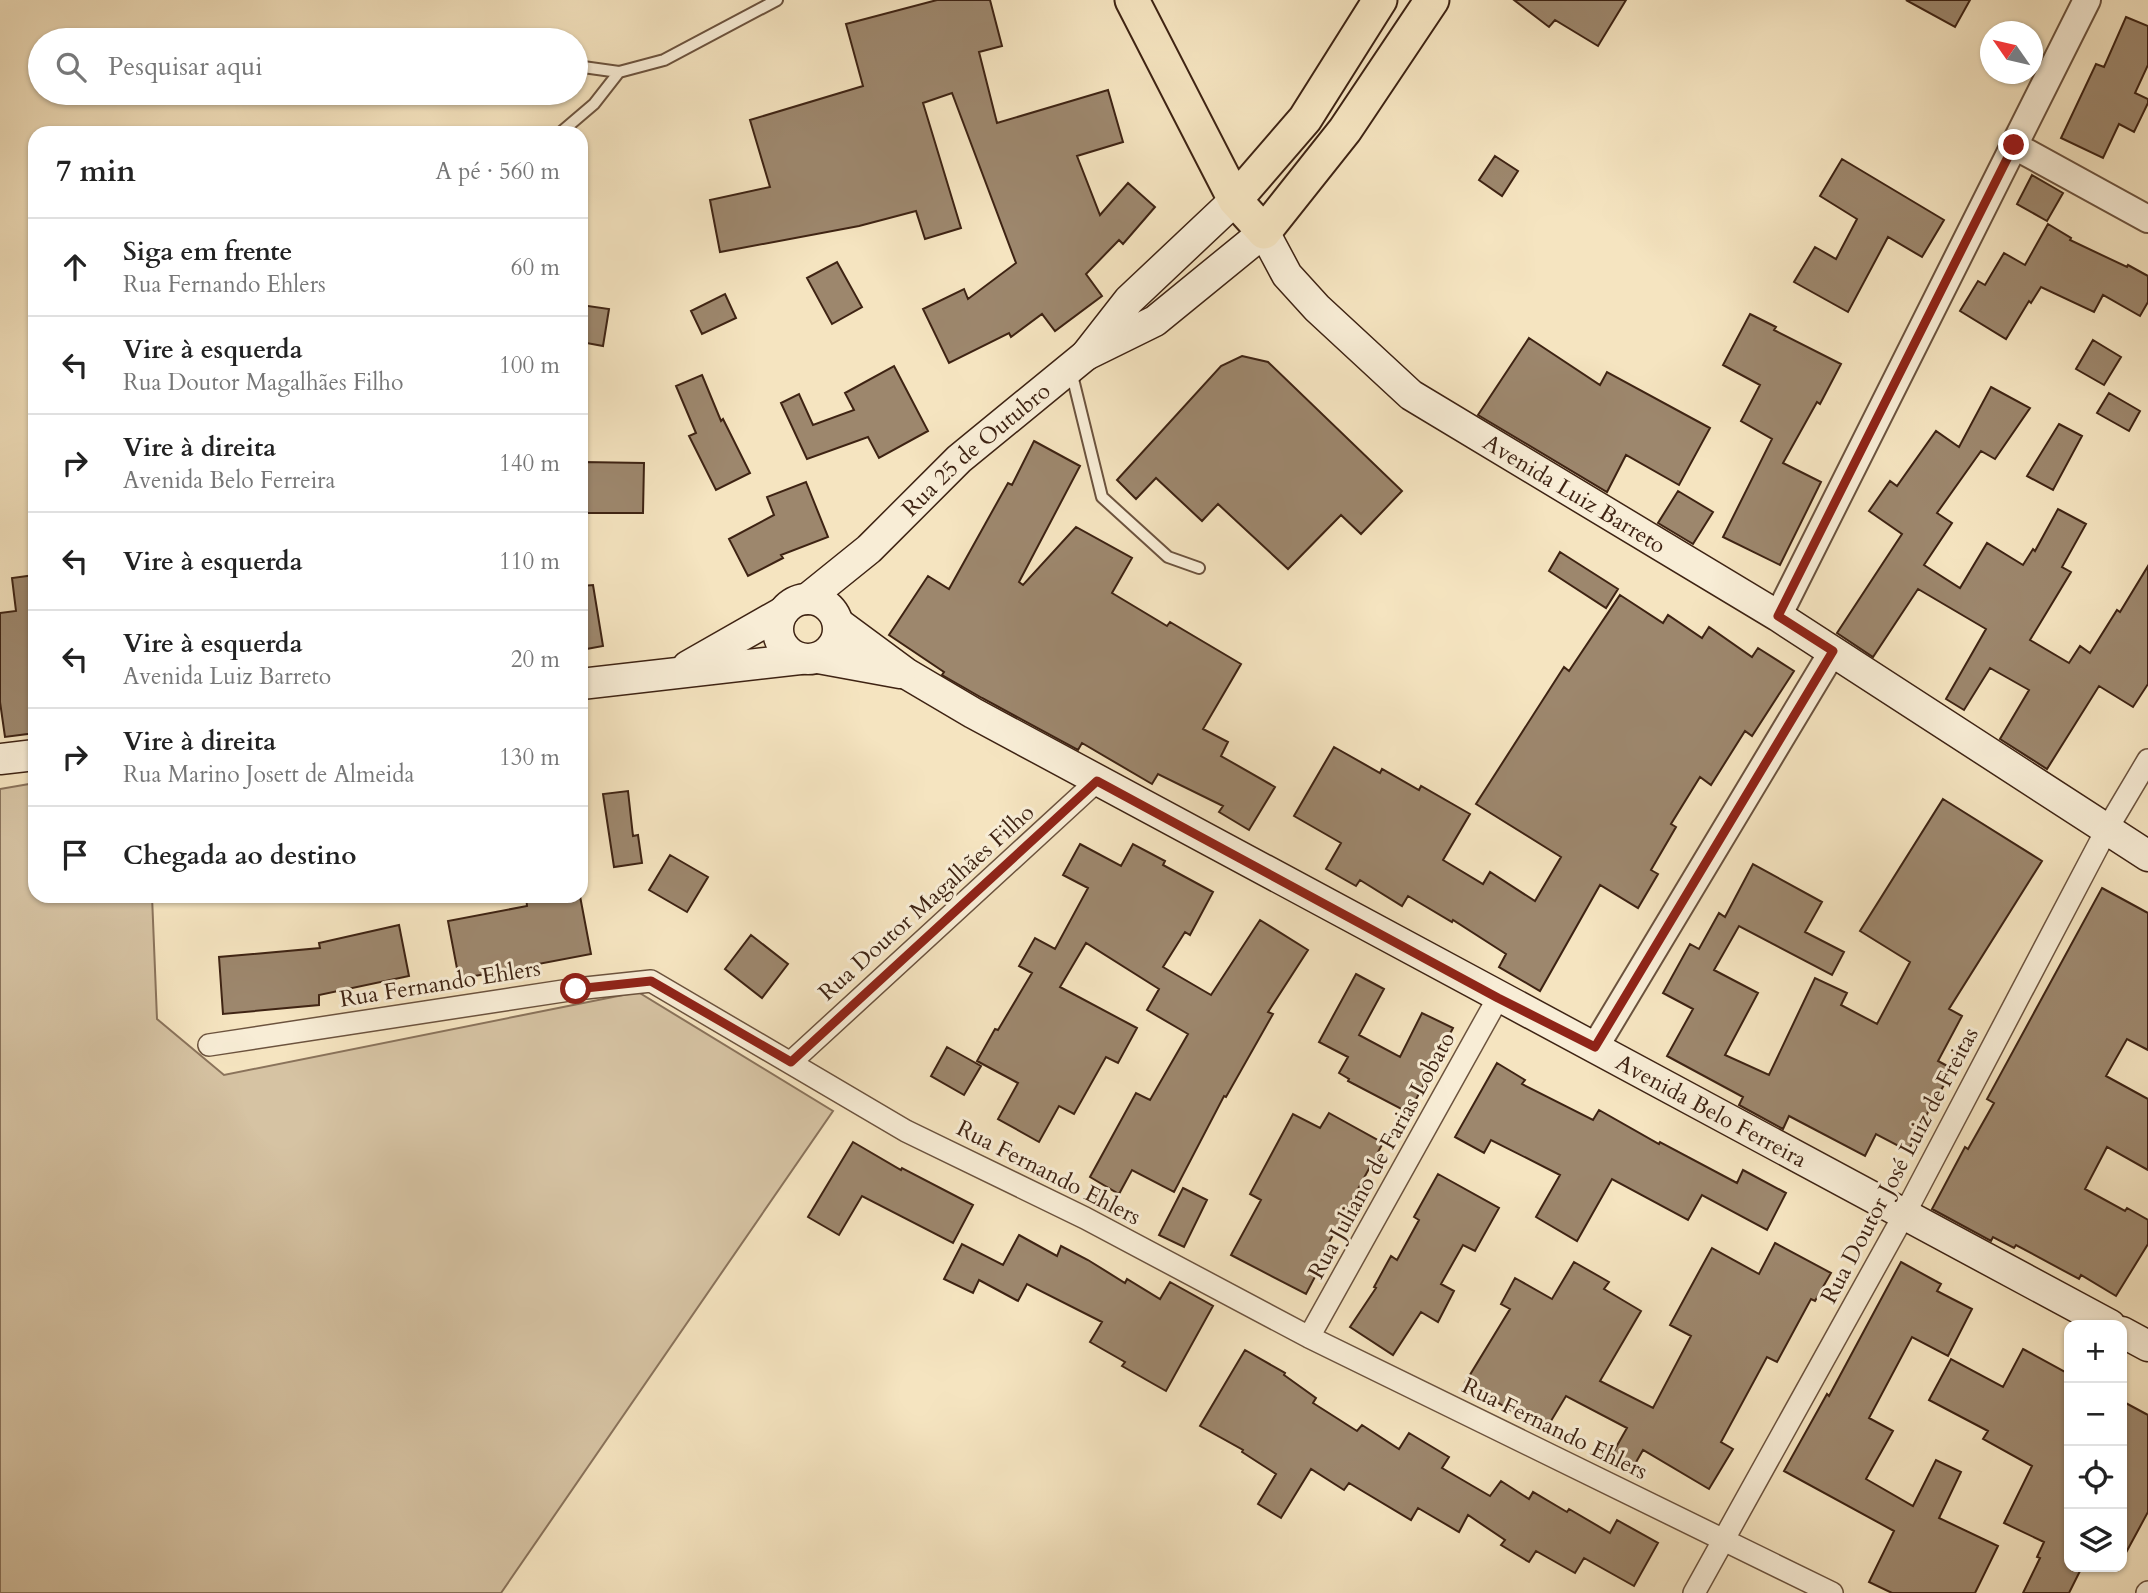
<!DOCTYPE html>
<html lang="pt">
<meta charset="utf-8">
<style>
body{margin:0;font-family:Cardo,serif;background:#f2f2f2;color:#222}
.controls{position:absolute;right:21px;bottom:21px;display:grid;overflow:hidden;border-radius:14px;box-shadow:0 2px 5px #0004}
.controls button{width:63px;height:63px;display:grid;place-items:center;padding:0;border:0;border-bottom:2px solid #e0e0e0;background:#fff;color:#222;font:35px sans-serif}
.compass{position:absolute;left:1980px;top:21px;width:63px;height:63px;border-radius:50%;background:#fff;box-shadow:0 2px 5px #0004;rotate:304deg}
.stop{position:absolute;width:21px;height:21px;margin:-16px;border:5px solid #8f2418;border-radius:50%;background:#fff}
.stop.end{background:#8f2418;border-color:#fff;box-shadow:0 2px 7px #0008}
.list{margin:0;padding:0;list-style:none}
h2{display:flex;justify-content:space-between;align-items:center;height:91px;margin:0;padding:0 28px;font-size:30px}
h2 small{font-size:23px;font-weight:400;color:#767676}
.list li{display:grid;grid-template-columns:46px 1fr auto;gap:21px;align-items:center;box-sizing:border-box;height:98px;padding:0 28px;border-top:2px solid #e0e0e0}
.list b{display:block;font-size:26px;white-space:nowrap}
.list p{margin:0;font-size:23px;white-space:nowrap;color:#767676}
.list em{font-size:23px;font-style:normal;color:#767676}
.icon{flex:none;width:38px;height:38px;fill:none;stroke:currentColor;stroke-width:2;stroke-linecap:round;stroke-linejoin:round}
.map{position:relative;flex:none;width:2148px;height:1593px;overflow:hidden}
.search{position:absolute;background:#fff;box-shadow:0 2px 5px #0004;left:28px;top:28px;width:560px;height:77px;display:flex;align-items:center;gap:18px;box-sizing:border-box;padding:0 24px;border-radius:38px;color:#767676;font-size:26px}
.panel{position:absolute;background:#fff;box-shadow:0 2px 5px #0004;left:28px;top:126px;width:560px;height:777px;border-radius:21px}
.map>svg:first-child{display:block}
</style>
<div class="map">
<svg width="2148" height="1593" viewBox="0 0 2148 1593">
<rect width="100%" height="100%" fill="#f5e4c0"/>
<filter id="stains"><feTurbulence type="fractalNoise" baseFrequency=".00286" numOctaves="4"/><feColorMatrix values="0 0 0 0 .2 0 0 0 0 .09 0 0 0 0 .02 0 0 0 .5 -.17"/></filter>
<radialGradient id="worn" r=".72"><stop offset=".6" stop-color="#630" stop-opacity="0"/><stop offset="1" stop-color="#630" stop-opacity=".3"/></radialGradient>
<path fill="#d6c3a3" stroke="#8a735b" stroke-width="2" d="M 35,783 L 35,896 L 152,896 L 157,1019 L 224,1075 L 638,992 L 833,1111 L 501,1593 L 0,1593 L 0,789 Z"/>
<path fill="#9d876d" stroke="#3e2313" stroke-width="2" d="M 937,0 L 990,0 L 1002,46 L 979,52 L 997,123 L 1108,90 L 1123,142 L 1077,156 L 1100,215 L 1128,183 L 1155,207 L 1123,244 L 1119,240 L 1086,274 L 1102,296 L 1055,331 L 1042,314 L 1011,337 L 1009,333 L 949,363 L 923,309 L 964,289 L 968,299 L 1016,263 L 952,93 L 923,103 L 961,228 L 925,239 L 916,211 L 859,226 L 720,252 L 710,200 L 770,187 L 750,120 L 863,86 L 846,24 Z
M 1514,0 L 1626,0 L 1598,46 L 1555,20 L 1549,27 Z
M 1906,0 L 1970,0 L 1955,27 Z
M 2126,17 L 2148,26 L 2148,65 L 2135,93 L 2148,99 L 2148,103 L 2134,132 L 2119,124 L 2103,158 L 2061,138 L 2096,64 L 2104,67 Z
M 1495,156 L 1518,171 L 1502,196 L 1479,180 Z
M 1842,159 L 1944,220 L 1922,257 L 1888,237 L 1848,312 L 1794,282 L 1815,247 L 1836,259 L 1857,219 L 1820,196 Z
M 2032,175 L 2063,193 L 2047,221 L 2017,204 Z
M 2048,224 L 2071,238 L 2070,240 L 2127,267 L 2128,265 L 2148,276 L 2148,302 L 2140,316 L 2103,295 L 2094,312 L 2041,287 L 2031,303 L 2029,301 L 2006,339 L 1960,311 L 1978,281 L 1985,285 L 2004,253 L 2025,265 Z
M 837,262 L 862,307 L 832,324 L 807,278 Z
M 725,294 L 736,318 L 702,334 L 691,311 Z
M 581,305 L 609,309 L 603,346 L 581,342 Z
M 1750,314 L 1776,327 L 1774,330 L 1841,364 L 1820,404 L 1817,402 L 1783,463 L 1821,482 L 1780,565 L 1723,537 L 1772,439 L 1741,421 L 1760,385 L 1723,365 Z
M 1529,338 L 1600,385 L 1607,372 L 1710,428 L 1679,485 L 1626,455 L 1607,492 L 1478,415 Z
M 2093,340 L 2121,357 L 2104,385 L 2076,369 Z
M 1242,356 L 1268,362 L 1402,491 L 1361,534 L 1341,515 L 1288,569 L 1218,504 L 1202,521 L 1156,478 L 1136,499 L 1117,480 L 1221,366 Z
M 894,366 L 928,431 L 879,458 L 868,437 L 807,459 L 781,403 L 799,394 L 813,425 L 854,410 L 845,393 Z
M 702,375 L 721,421 L 723,419 L 750,473 L 716,490 L 689,436 L 696,433 L 676,386 Z
M 1991,387 L 2030,408 L 1995,459 L 1981,451 L 1937,513 L 1952,523 L 1924,565 L 1960,588 L 1987,543 L 2023,565 L 2033,549 L 2035,551 L 2058,509 L 2086,524 L 2062,567 L 2071,572 L 2030,640 L 2069,663 L 2080,646 L 2090,653 L 2117,610 L 2120,612 L 2148,566 L 2148,684 L 2133,707 L 2099,686 L 2047,769 L 2000,739 L 2029,690 L 1990,668 L 1964,710 L 1946,699 L 1986,629 L 1918,589 L 1873,657 L 1837,633 L 1902,534 L 1869,511 L 1890,481 L 1897,486 L 1936,431 L 1959,447 Z
M 2109,393 L 2140,411 L 2129,431 L 2097,413 Z
M 2059,424 L 2082,436 L 2053,490 L 2027,476 Z
M 1034,441 L 1080,466 L 1019,582 L 1023,585 L 1076,527 L 1132,558 L 1112,593 L 1167,626 L 1170,622 L 1241,664 L 1203,729 L 1228,742 L 1221,756 L 1275,787 L 1249,830 L 1219,812 L 1223,806 L 1158,774 L 1152,784 L 1082,743 L 1078,750 L 982,698 L 942,675 L 944,672 L 889,635 L 928,576 L 949,589 L 1008,483 L 1012,485 Z
M 583,462 L 644,463 L 643,513 L 582,513 Z
M 806,482 L 828,537 L 781,555 L 783,558 L 748,576 L 729,539 L 774,515 L 767,497 Z
M 1678,491 L 1713,512 L 1693,544 L 1658,523 Z
M 1560,552 L 1618,589 L 1606,608 L 1549,571 Z
M 35,575 L 35,733 L 5,737 L 0,702 L 0,613 L 16,611 L 12,578 Z
M 593,585 L 603,646 L 581,650 L 581,586 Z
M 1620,595 L 1663,623 L 1668,615 L 1702,638 L 1709,627 L 1752,657 L 1758,648 L 1794,671 L 1752,736 L 1745,731 L 1711,785 L 1700,777 L 1671,824 L 1676,827 L 1651,870 L 1658,874 L 1638,908 L 1600,885 L 1540,991 L 1499,967 L 1506,954 L 1453,920 L 1452,922 L 1408,896 L 1402,906 L 1360,880 L 1356,886 L 1326,869 L 1341,843 L 1294,816 L 1334,747 L 1380,773 L 1382,769 L 1419,790 L 1421,786 L 1470,814 L 1443,860 L 1483,884 L 1490,872 L 1535,901 L 1561,857 L 1476,804 L 1564,667 L 1569,671 Z
M 628,791 L 633,836 L 638,835 L 642,863 L 614,867 L 603,794 Z
M 1943,799 L 2042,861 L 1949,1009 L 1962,1016 L 1938,1061 L 1953,1069 L 1940,1092 L 1939,1091 L 1908,1151 L 1876,1134 L 1865,1156 L 1789,1116 L 1783,1129 L 1739,1105 L 1743,1097 L 1667,1056 L 1693,1009 L 1663,993 L 1690,944 L 1699,949 L 1719,913 L 1725,917 L 1753,864 L 1822,902 L 1805,932 L 1844,952 L 1832,975 L 1739,926 L 1714,970 L 1758,993 L 1725,1055 L 1769,1075 L 1815,978 L 1847,993 L 1841,1005 L 1877,1024 L 1910,962 L 1860,931 Z
M 1080,844 L 1121,866 L 1133,844 L 1165,861 L 1163,865 L 1213,892 L 1190,935 L 1185,932 L 1163,967 L 1211,995 L 1260,920 L 1308,950 L 1268,1012 L 1273,1014 L 1226,1097 L 1224,1096 L 1174,1192 L 1132,1170 L 1119,1194 L 1090,1177 L 1136,1093 L 1150,1100 L 1188,1034 L 1147,1010 L 1159,989 L 1086,943 L 1060,987 L 1137,1028 L 1118,1063 L 1106,1057 L 1074,1114 L 1059,1106 L 1039,1142 L 998,1119 L 1018,1083 L 977,1061 L 995,1029 L 998,1030 L 1032,973 L 1019,966 L 1035,938 L 1055,949 L 1088,888 L 1063,875 Z
M 670,855 L 708,877 L 687,912 L 649,890 Z
M 2102,888 L 2148,913 L 2148,1050 L 2127,1039 L 2106,1076 L 2148,1099 L 2148,1170 L 2107,1147 L 2085,1189 L 2125,1211 L 2127,1208 L 2148,1220 L 2148,1244 L 2116,1296 L 2081,1275 L 2079,1279 L 2016,1245 L 2014,1248 L 1993,1237 L 1991,1241 L 1932,1209 L 1965,1147 L 1968,1149 L 1994,1103 L 1987,1099 Z
M 526,896 L 580,896 L 591,954 L 459,979 L 448,921 L 527,906 Z
M 399,925 L 409,976 L 319,995 L 319,1005 L 223,1014 L 219,957 L 320,948 L 319,943 Z
M 751,935 L 788,964 L 762,998 L 725,969 Z
M 1356,974 L 1384,989 L 1359,1035 L 1400,1057 L 1422,1013 L 1453,1028 L 1409,1113 L 1348,1081 L 1349,1079 L 1339,1073 L 1348,1057 L 1319,1042 Z
M 947,1047 L 981,1066 L 964,1095 L 931,1076 Z
M 1497,1063 L 1525,1080 L 1522,1084 L 1593,1120 L 1599,1110 L 1659,1144 L 1660,1142 L 1737,1183 L 1743,1170 L 1786,1193 L 1767,1230 L 1702,1195 L 1688,1220 L 1612,1179 L 1577,1241 L 1536,1217 L 1560,1175 L 1491,1140 L 1484,1153 L 1455,1137 Z
M 1329,1113 L 1383,1143 L 1327,1246 L 1330,1248 L 1306,1294 L 1231,1255 L 1261,1200 L 1250,1194 L 1293,1114 L 1320,1128 Z
M 853,1142 L 901,1170 L 902,1168 L 973,1205 L 953,1243 L 862,1196 L 839,1235 L 808,1217 Z
M 1438,1174 L 1499,1208 L 1475,1251 L 1463,1245 L 1441,1284 L 1454,1291 L 1438,1322 L 1421,1312 L 1393,1355 L 1350,1327 L 1376,1288 L 1374,1287 L 1391,1256 L 1397,1260 L 1419,1220 L 1414,1217 Z
M 1183,1188 L 1207,1200 L 1184,1247 L 1159,1235 Z
M 1019,1235 L 1057,1256 L 1061,1246 L 1088,1260 L 1125,1283 L 1127,1279 L 1160,1299 L 1170,1282 L 1213,1306 L 1166,1391 L 1122,1366 L 1125,1362 L 1090,1342 L 1102,1322 L 1027,1284 L 1018,1301 L 979,1280 L 973,1293 L 944,1279 L 962,1244 L 1003,1265 Z
M 1775,1243 L 1831,1273 L 1815,1301 L 1811,1299 L 1777,1362 L 1767,1357 L 1721,1442 L 1733,1449 L 1709,1489 L 1643,1450 L 1631,1471 L 1610,1458 L 1627,1428 L 1566,1396 L 1545,1431 L 1465,1383 L 1510,1309 L 1501,1304 L 1515,1278 L 1552,1299 L 1574,1262 L 1609,1282 L 1604,1289 L 1641,1311 L 1600,1381 L 1653,1408 L 1691,1336 L 1670,1325 L 1712,1248 L 1759,1274 Z
M 1901,1262 L 1941,1284 L 1937,1291 L 1972,1309 L 1948,1356 L 1912,1337 L 1869,1418 L 1893,1431 L 1866,1479 L 1913,1506 L 1936,1460 L 1961,1472 L 1939,1518 L 1998,1546 L 1975,1593 L 1892,1593 L 1869,1582 L 1894,1531 L 1784,1471 L 1827,1394 L 1829,1396 Z
M 2023,1349 L 2069,1374 L 2069,1567 L 2082,1567 L 2069,1593 L 2023,1593 L 2040,1558 L 2037,1557 L 2044,1542 L 2004,1523 L 2032,1466 L 1983,1439 L 1988,1431 L 1929,1400 L 1951,1359 L 2003,1387 Z
M 1245,1350 L 1285,1373 L 1284,1375 L 1316,1398 L 1313,1403 L 1357,1431 L 1362,1425 L 1399,1449 L 1409,1433 L 1449,1457 L 1442,1468 L 1490,1496 L 1501,1481 L 1529,1499 L 1533,1492 L 1567,1512 L 1569,1509 L 1610,1533 L 1617,1520 L 1658,1543 L 1634,1586 L 1584,1558 L 1575,1573 L 1536,1551 L 1529,1562 L 1501,1545 L 1505,1540 L 1468,1515 L 1459,1532 L 1418,1508 L 1411,1520 L 1349,1483 L 1344,1490 L 1311,1469 L 1281,1518 L 1258,1504 L 1276,1474 L 1242,1452 L 1243,1450 L 1200,1426 Z
M 2122,1401 L 2148,1415 L 2148,1512 L 2122,1560 Z"/>
<g fill="none" stroke-linecap="round" stroke-linejoin="round">
<g stroke="#6c533e" stroke-width="14">
<path id="service" d="M 576,66 L 619,72 L 664,60 L 777,0
M 560,133 L 594,104 L 619,72
M 1071,371 L 1102,497 L 1168,557 L 1199,568"/>
</g>
<g stroke="#6c533e" stroke-width="24">
<path id="minor" d="M 209,1045 L 576,989 L 651,981 L 906,1131 L 1085,1218 L 1309,1337 L 1832,1593
M 791,1062 L 1097,781
M 1309,1337 L 1498,998
M 1694,1593 L 1904,1215 L 2107,829 L 2148,760
M 2147,1593 L 2148,1592"/>
</g>
<g stroke="#6c533e" stroke-width="30">
<path id="tertiary" d="M 2013,145 L 2148,219
M 1778,616 L 2087,0
M 1595,1047 L 1833,651"/>
</g>
<g stroke="#3e2313" stroke-width="33">
<g id="secondary">
<path id="s1" d="M 1086,355 L 1155,321 L 1264,232 L 1287,275 L 1317,308 L 1411,395 L 1778,616 L 2148,856"/>
<circle cx="808" cy="629" r="30"/>
<path id="s2" d="M 807,599 L 869,549 L 959,459 L 1086,355 L 1129,300 L 1235,200"/>
<path id="s3" d="M 838,623 L 907,674 L 973,713 L 2110,1325"/>
<path d="M 818,658 L 900,673"/>
<path d="M 688,666 L 783,612"/>
<path d="M 581,684 L 800,659"/>
<path d="M 0,759 L 35,755"/>
<path d="M 2122,1332 L 2148,1346"/>
</g>
</g>
<g stroke="#3e2313" stroke-width="37">
<path id="primary" d="M 1132,0 L 1235,200 L 1264,232 L 1345,130 L 1432,0
M 1235,200 L 1305,119 L 1380,0"/>
</g>
<use href="#service" stroke="#f8edd6" stroke-width="10"/>
<use href="#minor" stroke="#f8edd6" stroke-width="21"/>
<use href="#tertiary" stroke="#f8edd6" stroke-width="26"/>
<use href="#secondary" stroke="#f8edd6" stroke-width="30"/>
<use href="#primary" stroke="#f5e4c0" stroke-width="33"/>
</g>
<g fill="none" stroke-linecap="round" stroke-linejoin="round">
<path stroke="#8f2418" stroke-width="9" d="M 576,989 L 651,981 L 791,1062 L 1097,781 L 1498,998 L 1595,1047 L 1833,651 L 1778,616 L 2014,145"/>
</g>
<g text-anchor="middle" stroke-width="6" stroke-linejoin="round" paint-order="stroke">
<g font-size="23" fill="#3e2313" stroke="#f8edd6">
<text dy="8" stroke="none"><textPath href="#s2" startOffset="226">Rua 25 de Outubro</textPath></text>
<text dy="8" stroke="none"><textPath href="#s1" startOffset="630">Avenida Luiz Barreto</textPath></text>
<text transform="translate(926 902) rotate(-42)" y="8">Rua Doutor Magalhães Filho</text>
<text transform="translate(440 983) rotate(-9)" y="8">Rua Fernando Ehlers</text>
<text dy="8" stroke="none"><textPath href="#s3" startOffset="1001">Avenida Belo Ferreira</textPath></text>
<text transform="translate(1381 1155) rotate(-61)" y="8">Rua Juliano de Farias Lobato</text>
<text transform="translate(1899 1165) rotate(-62)" y="8">Rua Doutor José Luiz de Freitas</text>
<text transform="translate(1049 1172) rotate(27)" y="8">Rua Fernando Ehlers</text>
<text transform="translate(1555 1428) rotate(26)" y="8">Rua Fernando Ehlers</text>
</g>
</g>
<rect width="100%" height="100%" filter="url(#stains)"/>
<rect width="100%" height="100%" fill="url(#worn)"/>
</svg>
<div class="controls">
<button>+</button>
<button>−</button>
<button><svg class="icon" aria-label="locate" viewBox="0 0 24 24"><circle cx="12" cy="12" r="6"/><path d="M12 2v4M12 18v4M2 12h4M18 12h4"/></svg></button>
<button><svg class="icon" aria-label="layers" viewBox="0 0 24 24"><path d="M12 4l9 5-9 5-9-5zM3 14l9 5 9-5"/></svg></button>
</div>
<svg class="compass" viewBox="-18 -18 36 36"><path d="M0-13l5 13h-10z" fill="#e53935"/><path d="M0 13l5-13h-10z" fill="#767676"/></svg>
<div class="stop" style="left:576px;top:989px"></div>
<div class="stop end" style="left:2014px;top:145px"></div>
<div class="search"><svg class="icon" aria-label="search" viewBox="0 0 24 24"><circle cx="10" cy="10" r="6"/><path d="M15 15l6 6"/></svg>Pesquisar aqui</div>
<section class="panel">
<h2>7 min<small>A pé · 560 m</small></h2>
<ul class="list">
<li><svg class="icon" aria-label="ahead" viewBox="0 0 24 24"><path d="M12 20V5M6 11l6-6 6 6"/></svg><div><b>Siga em frente</b><p>Rua Fernando Ehlers</p></div><em>60 m</em></li>
<li><svg class="icon" aria-label="left" viewBox="0 0 24 24"><path d="M17 20v-9H6M10 6l-5 5 5 5"/></svg><div><b>Vire à esquerda</b><p>Rua Doutor Magalhães Filho</p></div><em>100 m</em></li>
<li><svg class="icon" aria-label="right" viewBox="0 0 24 24"><path d="M7 20v-9h11M14 6l5 5-5 5"/></svg><div><b>Vire à direita</b><p>Avenida Belo Ferreira</p></div><em>140 m</em></li>
<li><svg class="icon" aria-label="left" viewBox="0 0 24 24"><path d="M17 20v-9H6M10 6l-5 5 5 5"/></svg><div><b>Vire à esquerda</b></div><em>110 m</em></li>
<li><svg class="icon" aria-label="left" viewBox="0 0 24 24"><path d="M17 20v-9H6M10 6l-5 5 5 5"/></svg><div><b>Vire à esquerda</b><p>Avenida Luiz Barreto</p></div><em>20 m</em></li>
<li><svg class="icon" aria-label="right" viewBox="0 0 24 24"><path d="M7 20v-9h11M14 6l5 5-5 5"/></svg><div><b>Vire à direita</b><p>Rua Marino Josett de Almeida</p></div><em>130 m</em></li>
<li><svg class="icon" aria-label="arrive" viewBox="0 0 24 24"><path d="M6 21V4h12l-3 4 3 4H6"/></svg><div><b>Chegada ao destino</b></div></li>
</ul>
</section>
</div>
